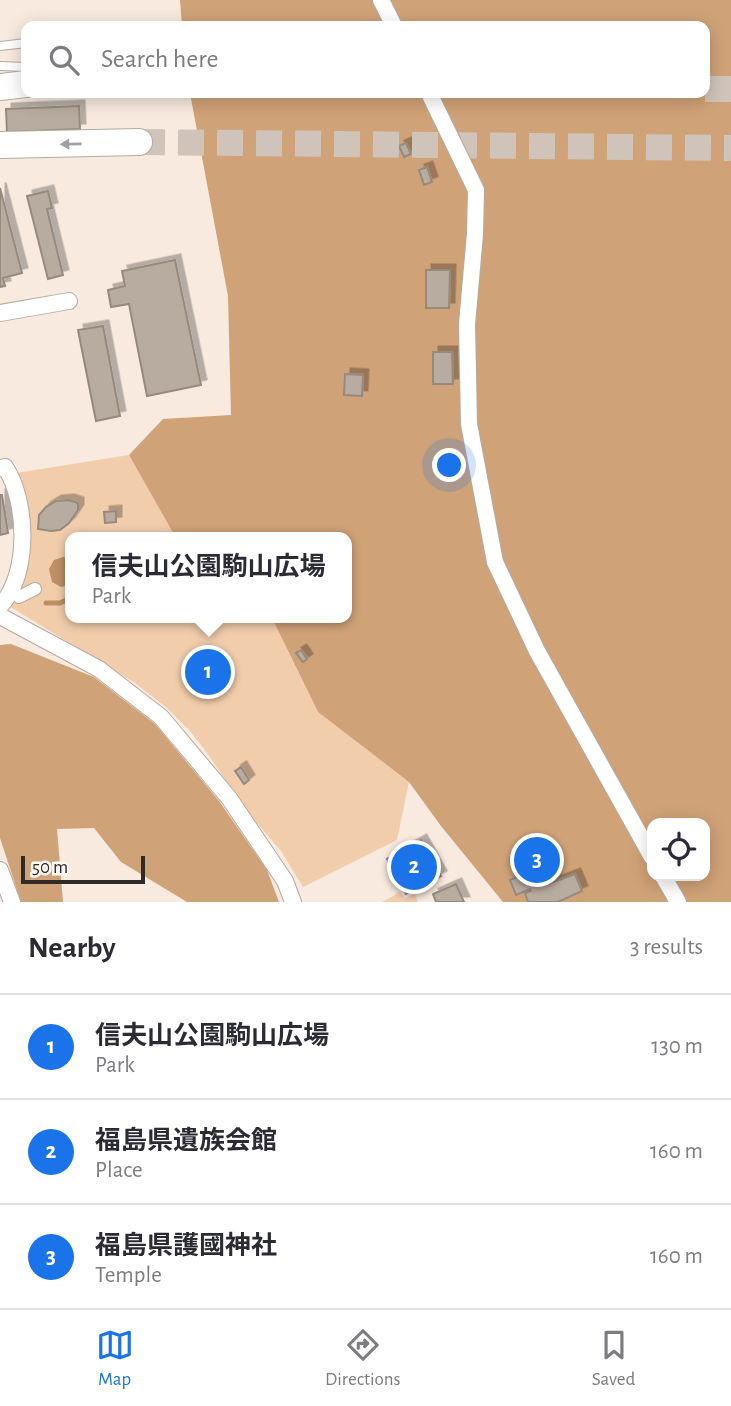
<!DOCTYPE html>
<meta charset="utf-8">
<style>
body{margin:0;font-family:"Alegreya Sans","Noto Sans JP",sans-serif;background:#f2f2f3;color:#2b2b33}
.controls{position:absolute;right:21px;bottom:21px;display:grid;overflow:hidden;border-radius:14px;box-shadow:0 4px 18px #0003}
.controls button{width:63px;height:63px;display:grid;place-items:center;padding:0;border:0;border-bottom:2px solid #e1e1e2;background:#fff;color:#2b2b33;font:35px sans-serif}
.scale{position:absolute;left:21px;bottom:18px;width:124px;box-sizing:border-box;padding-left:7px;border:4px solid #302b27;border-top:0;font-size:19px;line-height:24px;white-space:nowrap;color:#302b27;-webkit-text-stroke:5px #fff9f4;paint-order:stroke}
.you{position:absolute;left:450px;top:466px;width:24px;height:24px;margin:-18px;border:5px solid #fff;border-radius:50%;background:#1a73e8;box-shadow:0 0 0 10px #1a73e833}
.badge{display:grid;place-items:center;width:46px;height:46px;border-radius:50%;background:#1a73e8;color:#fff;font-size:23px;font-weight:700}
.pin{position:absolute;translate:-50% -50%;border:4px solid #fff;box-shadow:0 2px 7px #0006}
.popup{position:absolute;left:65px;top:532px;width:287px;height:91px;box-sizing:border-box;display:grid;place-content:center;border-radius:14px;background:#fff;filter:drop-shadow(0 2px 5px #0005);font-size:23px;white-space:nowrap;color:#7c7c81}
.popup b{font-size:26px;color:#2b2b33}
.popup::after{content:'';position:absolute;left:50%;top:100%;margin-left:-14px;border:14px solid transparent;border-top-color:#fff}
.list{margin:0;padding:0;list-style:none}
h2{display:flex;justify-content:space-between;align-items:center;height:91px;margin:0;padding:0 28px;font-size:30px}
h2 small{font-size:23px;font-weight:400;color:#7c7c81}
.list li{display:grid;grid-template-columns:46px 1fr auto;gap:21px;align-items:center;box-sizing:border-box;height:105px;padding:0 28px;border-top:2px solid #e1e1e2}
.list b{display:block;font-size:26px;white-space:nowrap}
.list p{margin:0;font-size:23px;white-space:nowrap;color:#7c7c81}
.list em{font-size:23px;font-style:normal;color:#7c7c81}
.icon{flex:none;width:38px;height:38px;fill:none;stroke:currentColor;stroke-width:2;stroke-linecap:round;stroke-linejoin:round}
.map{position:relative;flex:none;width:731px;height:902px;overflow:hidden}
.search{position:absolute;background:#fff;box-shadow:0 4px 18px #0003;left:21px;right:21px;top:21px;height:77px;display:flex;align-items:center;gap:18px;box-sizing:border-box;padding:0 24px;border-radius:14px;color:#7c7c81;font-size:26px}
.sheet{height:406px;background:#fff}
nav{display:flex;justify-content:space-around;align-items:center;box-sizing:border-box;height:98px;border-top:2px solid #e1e1e2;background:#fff;font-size:19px;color:#7c7c81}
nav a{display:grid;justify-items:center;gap:4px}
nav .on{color:#1a73e8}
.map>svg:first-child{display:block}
</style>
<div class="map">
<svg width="731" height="902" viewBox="0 0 731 902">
<defs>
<filter id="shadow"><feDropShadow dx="5.5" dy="-5.5" stdDeviation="0" flood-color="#0004"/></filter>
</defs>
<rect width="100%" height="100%" fill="#f8eadf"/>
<path fill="#f2cdac" d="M 129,455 L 172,531 L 181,537 L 70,537 L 70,618 L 272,618 L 318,712 L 409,782 L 397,840 L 303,887 L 281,851 L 245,809 L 205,750 L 189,730 L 167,708 L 135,683 L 4,603 L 22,556 L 10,474 Z
M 400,892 L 405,898 L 415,894 L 418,902 L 382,902 Z"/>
<path fill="#d0a277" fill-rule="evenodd" d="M 180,0 L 731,0 L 731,902 L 503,902 L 441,826 L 409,782 L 318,712 L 272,618 L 346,618 L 346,537 L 181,537 L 172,531 L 129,455 L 163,419 L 231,415 L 228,296 L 190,93 L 705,93 L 705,26 L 182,26 ZM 652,823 L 705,823 L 705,876 L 652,876 Z
M 11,644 L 94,677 L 155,724 L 219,801 L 267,870 L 279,902 L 187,902 L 121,862 L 94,828 L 57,829 L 63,902 L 21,902 L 0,838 L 0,645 Z"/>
<path fill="#bd9065" d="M 63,557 L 70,559 L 70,585 L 61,587 L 52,582 L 49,569 L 54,560 Z"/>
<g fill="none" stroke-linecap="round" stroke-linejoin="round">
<path stroke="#bd9065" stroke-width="5" d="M 46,603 L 60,603 L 70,598"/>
</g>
<path fill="#b8aba0" stroke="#968a7f" stroke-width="2" filter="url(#shadow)" d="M 79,106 L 80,129 L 7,132 L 6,109 Z
M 406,143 L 411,154 L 404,157 L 399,146 Z
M 427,167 L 432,182 L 424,185 L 419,170 Z
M 0,188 L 22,273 L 3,278 L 5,286 L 0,287 Z
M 48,191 L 52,208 L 47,209 L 63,275 L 48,279 L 27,196 Z
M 175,260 L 201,385 L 147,396 L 129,304 L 111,307 L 108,290 L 125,286 L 122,271 Z
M 426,270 L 450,270 L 449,308 L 426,308 Z
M 103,326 L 120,416 L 96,421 L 78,330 Z
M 433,352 L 452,352 L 453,384 L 433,384 Z
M 345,374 L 363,375 L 362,396 L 344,395 Z
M 0,495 L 2,495 L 8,533 L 0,535 Z
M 69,500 L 78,503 L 78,510 L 69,523 L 60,530 L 51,531 L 38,529 L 39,515 L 46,507 L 56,501 Z
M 116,511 L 116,522 L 105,523 L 104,512 Z
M 301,650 L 307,659 L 303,662 L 296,653 Z
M 241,767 L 249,780 L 244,784 L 235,771 Z
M 421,840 L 441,876 L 406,894 L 387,859 Z
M 539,868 L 546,885 L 575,874 L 582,891 L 558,902 L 528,902 L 525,893 L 531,891 L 530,889 L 516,895 L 510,880 Z
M 456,884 L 464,902 L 436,902 L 433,894 Z"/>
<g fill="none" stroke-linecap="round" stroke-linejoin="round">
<path stroke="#d0c4ba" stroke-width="26" stroke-dasharray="26 13" stroke-linecap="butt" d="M 705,89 L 731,89
M 139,142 L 731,148"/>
<g stroke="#b6aa9f" stroke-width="10">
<path id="service" d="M 0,46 L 26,43
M 0,66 L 26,67"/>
</g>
<g stroke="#b6aa9f" stroke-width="14">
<path id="pedestrian" d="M 19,597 L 35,589"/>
</g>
<g stroke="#b6aa9f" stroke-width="18">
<path id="minor" d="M 381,0 L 394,26
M 429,93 L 476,190 L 475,234 L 467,324 L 469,424 L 495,562 L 537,651 L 652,857
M 0,313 L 69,301
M 0,468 L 5,467 C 28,501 30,576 0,606
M 0,616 L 99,669 L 161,717 L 229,798 L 285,881 L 293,902
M 0,870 L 12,902
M 663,876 L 678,902"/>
</g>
<g stroke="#b6aa9f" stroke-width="28">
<path id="trunk" d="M 0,87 L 26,84
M 0,145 L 139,142"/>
</g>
<use href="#service" stroke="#fff" stroke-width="8"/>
<use href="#pedestrian" stroke="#fff" stroke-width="12"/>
<use href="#minor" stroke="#fff" stroke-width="16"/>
<use href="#trunk" stroke="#fff" stroke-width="26"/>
</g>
<defs><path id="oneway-solid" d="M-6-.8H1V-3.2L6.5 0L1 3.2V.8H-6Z" transform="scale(1.75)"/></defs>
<use fill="#a2a09e" href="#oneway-solid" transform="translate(71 144) rotate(179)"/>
</svg>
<div class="controls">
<button><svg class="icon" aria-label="locate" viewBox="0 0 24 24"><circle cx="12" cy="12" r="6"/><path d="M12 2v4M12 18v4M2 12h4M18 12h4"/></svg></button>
</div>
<div class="scale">50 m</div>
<div class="you"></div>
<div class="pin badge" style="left:208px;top:672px">1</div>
<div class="popup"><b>信夫山公園駒山広場</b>Park</div>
<div class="pin badge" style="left:414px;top:867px">2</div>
<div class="pin badge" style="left:537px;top:860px">3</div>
<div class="search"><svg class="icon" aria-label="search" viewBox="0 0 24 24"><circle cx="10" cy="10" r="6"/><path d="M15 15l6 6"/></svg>Search here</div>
</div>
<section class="sheet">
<h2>Nearby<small>3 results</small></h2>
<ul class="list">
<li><span class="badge">1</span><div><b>信夫山公園駒山広場</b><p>Park</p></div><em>130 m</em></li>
<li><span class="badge">2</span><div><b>福島県遺族会館</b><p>Place</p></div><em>160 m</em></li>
<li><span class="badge">3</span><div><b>福島県護國神社</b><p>Temple</p></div><em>160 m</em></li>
</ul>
</section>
<nav>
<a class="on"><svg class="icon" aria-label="map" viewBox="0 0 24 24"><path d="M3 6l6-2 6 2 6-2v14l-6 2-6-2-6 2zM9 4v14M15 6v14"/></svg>Map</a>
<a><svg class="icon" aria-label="directions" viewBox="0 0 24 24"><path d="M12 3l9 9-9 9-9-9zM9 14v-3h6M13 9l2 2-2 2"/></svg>Directions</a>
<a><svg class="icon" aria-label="saved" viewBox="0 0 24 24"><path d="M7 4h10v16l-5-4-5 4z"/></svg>Saved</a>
</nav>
